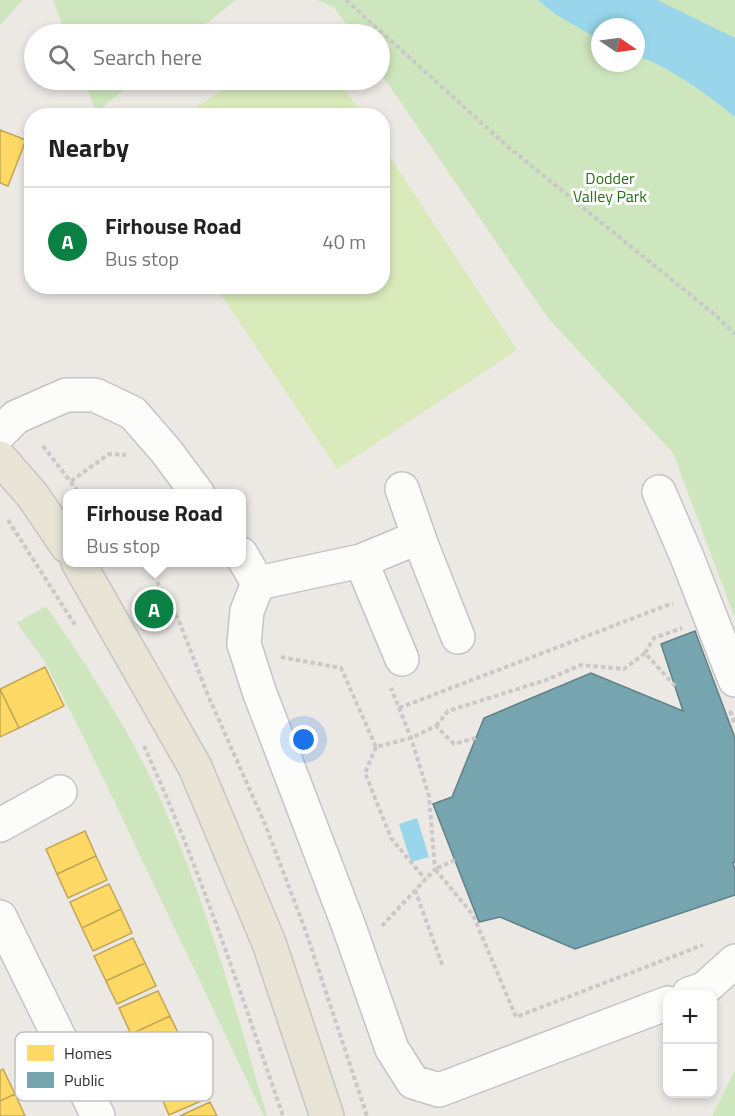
<!DOCTYPE html>
<meta charset="utf-8">
<style>
body{margin:0;font-family:"Titillium Web",sans-serif;background:#f2f2f2;color:#222}
.controls{position:absolute;right:18px;bottom:18px;display:grid;overflow:hidden;border-radius:12px;box-shadow:0 3px 9px #0003}
.controls button{width:54px;height:54px;display:grid;place-items:center;padding:0;border:0;border-bottom:2px solid #e0e0e0;background:#fff;color:#222;font:30px sans-serif}
.compass{position:absolute;left:591px;top:18px;width:54px;height:54px;border-radius:50%;background:#fff;box-shadow:0 3px 9px #0003;rotate:103deg}
.you{position:absolute;left:304px;top:740px;width:21px;height:21px;margin:-15px;border:4px solid #fff;border-radius:50%;background:#1a73e8;box-shadow:0 0 0 9px #1a73e833}
.badge{display:grid;place-items:center;width:39px;height:39px;border-radius:50%;background:#0b8043;color:#fff;font-size:20px;font-weight:700}
.pin{position:absolute;translate:-50% -50%;border:3px solid #fff;box-shadow:0 2px 6px #0006}
.popup{position:absolute;left:63px;top:489px;width:183px;height:78px;box-sizing:border-box;display:grid;place-content:center;border-radius:12px;background:#fff;filter:drop-shadow(0 2px 4px #0005);font-size:20px;white-space:nowrap;color:#767676}
.popup b{font-size:22px;color:#222}
.popup::after{content:'';position:absolute;left:50%;top:100%;margin-left:-12px;border:12px solid transparent;border-top-color:#fff}
.list{margin:0;padding:0;list-style:none}
h2{display:flex;justify-content:space-between;align-items:center;height:78px;margin:0;padding:0 24px;font-size:26px}
h2 small{font-size:20px;font-weight:400;color:#767676}
.list li{display:grid;grid-template-columns:39px 1fr auto;gap:18px;align-items:center;box-sizing:border-box;height:108px;padding:0 24px;border-top:2px solid #e0e0e0}
.list b{display:block;font-size:22px;white-space:nowrap}
.list p{margin:0;font-size:20px;white-space:nowrap;color:#767676}
.list em{font-size:20px;font-style:normal;color:#767676}
.icon{flex:none;width:33px;height:33px;fill:none;stroke:currentColor;stroke-width:2;stroke-linecap:round;stroke-linejoin:round}
.map{position:relative;flex:none;width:735px;height:1116px;overflow:hidden}
.search{position:absolute;background:#fff;box-shadow:0 3px 9px #0003;left:24px;top:24px;width:366px;height:66px;display:flex;align-items:center;gap:15px;box-sizing:border-box;padding:0 21px;border-radius:33px;color:#767676;font-size:22px}
.panel{position:absolute;background:#fff;box-shadow:0 3px 9px #0003;left:24px;top:108px;width:366px;height:186px;border-radius:24px}
.map>svg:first-child{display:block}
</style>
<div class="map">
<svg width="735" height="1116" viewBox="0 0 735 1116">
<rect width="100%" height="100%" fill="#ece8e4"/>
<path fill="#cee6be" fill-rule="evenodd" d="M 0,0 L 22,0 L 0,26 Z
M 53,0 L 236,0 L 193,34 L 66,34 Z
M 317,0 L 735,0 L 735,618 L 673,453 L 548,318 L 380,72 L 380,34 L 353,34 L 334,7 ZM 600,27 L 636,27 L 636,63 L 600,63 Z
M 84,80 L 137,80 L 96,112 Z
M 46,606 C 83,660 119,714 148,773 C 201,882 233,1000 267,1116 L 264,1116 L 83,736 L 45,662 L 17,623 Z
M 735,1070 L 735,1116 L 712,1116 Z"/>
<path fill="#d9eabb" d="M 238,80 L 339,80 L 362,115 L 184,115 Z
M 383,146 L 517,350 L 337,469 L 216,287 L 382,286 Z"/>
<path fill="#99d6ec" d="M 538,0 L 657,0 L 735,38 L 735,117 C 704,92 673,69 636,55 L 636,27 L 600,27 L 600,40 L 555,14 Z
M 417,818 L 429,857 L 411,862 L 399,824 Z"/>
<path fill="#ffd966" stroke="#c0a655" stroke-width="1.5" d="M 0,130 L 26,140 L 8,186 L 0,183 Z
M 45,667 L 64,706 L 19,728 L 0,689 Z
M 0,689 L 19,728 L 0,737 Z
M 85,831 L 96,856 L 57,874 L 46,849 Z
M 96,856 L 107,880 L 68,898 L 57,874 Z
M 109,884 L 121,909 L 82,928 L 70,902 Z
M 121,909 L 132,933 L 93,951 L 82,928 Z
M 133,938 L 145,963 L 106,981 L 94,956 Z
M 145,963 L 156,986 L 117,1004 L 106,981 Z
M 158,991 L 170,1016 L 131,1034 L 119,1008 Z
M 170,1016 L 181,1039 L 141,1058 L 131,1034 Z
M 186,1049 L 198,1074 L 159,1092 L 147,1066 Z
M 3,1069 L 15,1094 L 0,1101 L 0,1071 Z
M 198,1074 L 208,1098 L 169,1115 L 159,1092 Z
M 15,1094 L 25,1116 L 0,1116 L 0,1101 Z
M 210,1102 L 217,1116 L 180,1116 Z"/>
<path fill="#76a5af" stroke="#608188" stroke-width="1.5" d="M 695,631 L 735,738 L 735,862 L 733,863 L 735,870 L 735,895 L 575,949 L 500,917 L 479,922 L 433,804 L 452,797 L 484,718 L 591,673 L 683,711 L 661,644 Z"/>
<g fill="none" stroke-linecap="round" stroke-linejoin="round">
<g stroke="#c5c4c5" stroke-width="36">
<path id="minor" d="M 0,433 L 16,417 L 66,395 L 95,395 L 133,413 L 166,451 L 198,494
M 402,489 L 422,546 L 458,637
M 659,492 L 687,557 L 735,680
M 241,554 L 258,583 L 247,611 L 244,644 L 259,691 L 348,924 L 392,1049 L 413,1082 L 439,1090 L 668,1003
M 361,561 L 402,659
M 258,583 L 361,561 L 419,537
M 0,825 L 60,792
M 0,917 L 98,1116
M 689,994 L 704,989 L 735,961"/>
</g>
<g stroke="#c6c5c4" stroke-width="36">
<path id="major" d="M 0,458 L 33,496 L 67,546
M 78,562 L 195,767 L 269,943 L 327,1116"/>
</g>
<path stroke="#c9c9c8" stroke-width="4" stroke-dasharray="4.5 3" stroke-linecap="butt" d="M 346,0 L 507,146 L 714,314 L 735,334
M 43,446 L 80,494
M 71,481 L 109,454 L 126,455
M 8,520 L 75,625
M 146,562 L 179,621 L 207,693 L 265,824 L 306,932 L 367,1116
M 645,653 L 654,638 L 682,628
M 281,657 L 341,668 L 376,747 L 411,738 L 436,726 L 454,744 L 476,738
M 399,708 L 673,603
M 730,711 L 735,725
M 436,726 L 448,711 L 546,680 L 581,665 L 624,669 L 645,653 L 675,686
M 144,746 C 199,866 240,991 283,1116
M 376,747 L 365,773 L 391,838 L 425,879
M 455,860 L 435,869 L 473,915 L 516,1017 L 703,945
M 415,890 L 443,967
M 382,926 L 435,869 L 429,796 L 411,738 L 391,688"/>
<use href="#minor" stroke="#fcfcfb" stroke-width="33"/>
<use href="#major" stroke="#e8e4d6" stroke-width="33"/>
</g>
<g text-anchor="middle" stroke-width="6" stroke-linejoin="round" paint-order="stroke">
<g font-size="16" fill="#2c6e1b" stroke="#fff">
<text x="610" y="184">Dodder<tspan x="610" dy="18">Valley Park</tspan></text>
</g>
</g>
<rect x="15" y="1032" width="198" height="69" rx="9" fill="#fff" stroke="#c0c0c0" stroke-width="1.5"/>
<rect x="27" y="1045" width="27" height="16" fill="#ffd966"/>
<rect x="27" y="1072" width="27" height="16" fill="#76a5af"/>
<g font-size="16" fill="#2e2e2e">
<text x="64" y="1059">Homes</text>
<text x="64" y="1086">Public</text>
</g>
</svg>
<div class="controls">
<button>+</button>
<button>−</button>
</div>
<svg class="compass" viewBox="-18 -18 36 36"><path d="M0-13l5 13h-10z" fill="#e53935"/><path d="M0 13l5-13h-10z" fill="#767676"/></svg>
<div class="you"></div>
<div class="pin badge" style="left:154px;top:609px">A</div>
<div class="popup"><b>Firhouse Road</b>Bus stop</div>
<div class="search"><svg class="icon" aria-label="search" viewBox="0 0 24 24"><circle cx="10" cy="10" r="6"/><path d="M15 15l6 6"/></svg>Search here</div>
<section class="panel">
<h2>Nearby<small></small></h2>
<ul class="list">
<li><span class="badge">A</span><div><b>Firhouse Road</b><p>Bus stop</p></div><em>40 m</em></li>
</ul>
</section>
</div>
